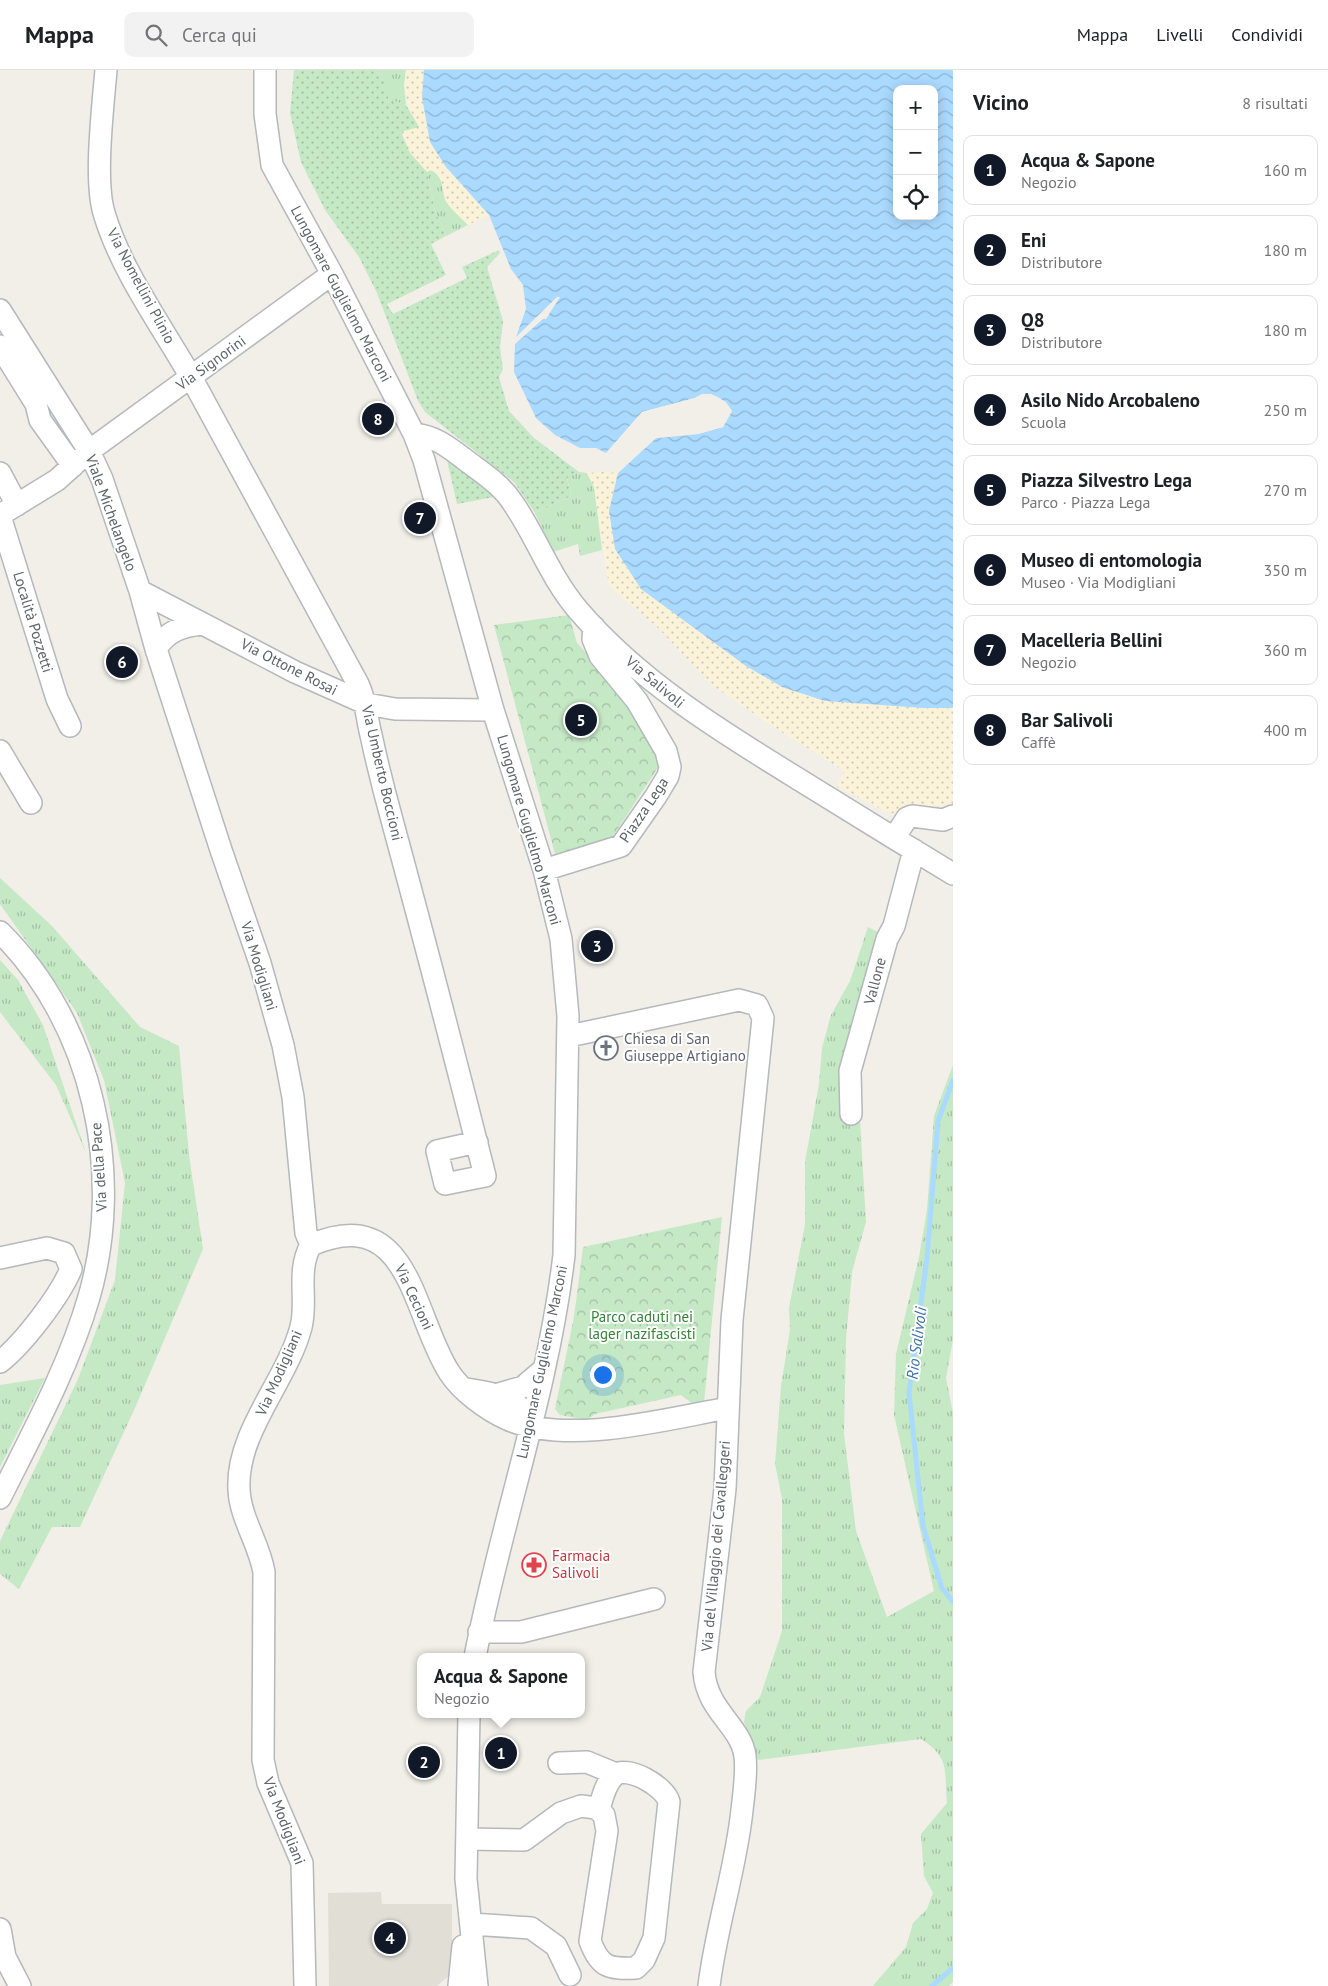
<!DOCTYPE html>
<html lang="it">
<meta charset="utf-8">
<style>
body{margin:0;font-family:"PT Sans",sans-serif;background:#f2f2f2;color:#202124}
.controls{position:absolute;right:15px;top:15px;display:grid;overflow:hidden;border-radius:10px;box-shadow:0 2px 12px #0003}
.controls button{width:45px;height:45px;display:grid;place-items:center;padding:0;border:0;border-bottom:1px solid #e0e0e0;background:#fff;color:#202124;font:25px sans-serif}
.you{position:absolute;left:602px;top:1304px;width:18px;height:18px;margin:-12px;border:4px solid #fff;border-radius:50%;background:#1a73e8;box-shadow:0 0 0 8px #1a73e833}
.badge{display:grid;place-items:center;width:32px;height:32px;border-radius:50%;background:#111827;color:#fff;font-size:16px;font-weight:700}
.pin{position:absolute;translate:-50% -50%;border:2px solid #fff;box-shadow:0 1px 5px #0006}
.popup{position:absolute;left:417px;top:1583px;width:168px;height:65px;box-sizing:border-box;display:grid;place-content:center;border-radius:10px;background:#fff;filter:drop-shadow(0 1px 4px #0005);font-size:16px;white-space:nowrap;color:#757577}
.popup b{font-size:19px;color:#202124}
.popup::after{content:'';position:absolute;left:50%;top:100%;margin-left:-10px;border:10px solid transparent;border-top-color:#fff}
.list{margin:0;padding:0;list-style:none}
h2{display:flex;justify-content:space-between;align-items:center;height:65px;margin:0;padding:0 20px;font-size:21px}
h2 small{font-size:16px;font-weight:400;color:#757577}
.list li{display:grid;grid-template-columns:32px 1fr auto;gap:15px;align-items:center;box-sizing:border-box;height:70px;margin:0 10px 10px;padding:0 10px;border:1px solid #e0e0e0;border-radius:10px}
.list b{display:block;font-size:19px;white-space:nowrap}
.list p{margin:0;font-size:16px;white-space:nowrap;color:#757577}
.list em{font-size:16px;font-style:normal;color:#757577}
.icon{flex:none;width:28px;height:28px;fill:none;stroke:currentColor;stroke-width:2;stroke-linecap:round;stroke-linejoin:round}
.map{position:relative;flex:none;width:953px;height:1916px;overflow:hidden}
header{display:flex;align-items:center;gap:30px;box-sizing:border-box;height:70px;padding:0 25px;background:#fff;border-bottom:1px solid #e0e0e0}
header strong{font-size:24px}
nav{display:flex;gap:28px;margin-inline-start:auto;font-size:18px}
.search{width:350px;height:45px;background:#f2f2f2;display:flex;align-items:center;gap:12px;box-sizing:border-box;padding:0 18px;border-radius:10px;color:#757577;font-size:19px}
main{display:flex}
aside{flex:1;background:#fff}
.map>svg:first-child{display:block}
</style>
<header>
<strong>Mappa</strong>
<div class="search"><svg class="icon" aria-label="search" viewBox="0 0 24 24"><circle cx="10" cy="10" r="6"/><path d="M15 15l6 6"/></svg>Cerca qui</div>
<nav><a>Mappa</a><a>Livelli</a><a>Condividi</a></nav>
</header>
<main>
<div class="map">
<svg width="953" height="1916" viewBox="0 0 953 1916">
<defs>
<pattern id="grass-tufts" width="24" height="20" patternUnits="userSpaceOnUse" patternTransform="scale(1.25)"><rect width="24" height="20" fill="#c5e8c5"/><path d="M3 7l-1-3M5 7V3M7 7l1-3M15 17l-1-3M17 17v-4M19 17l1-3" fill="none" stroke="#a3c0a4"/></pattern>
<pattern id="forest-crowns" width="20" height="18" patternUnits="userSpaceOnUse" patternTransform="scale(1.25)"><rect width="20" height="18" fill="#c5e8c5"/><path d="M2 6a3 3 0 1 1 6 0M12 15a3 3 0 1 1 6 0" fill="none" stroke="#a3c0a4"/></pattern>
<pattern id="sand-dots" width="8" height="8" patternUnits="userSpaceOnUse" patternTransform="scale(1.25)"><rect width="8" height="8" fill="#fbf3d9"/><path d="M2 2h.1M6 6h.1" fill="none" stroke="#cec8b4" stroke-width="1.8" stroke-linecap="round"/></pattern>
<pattern id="garden-dots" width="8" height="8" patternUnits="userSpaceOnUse" patternTransform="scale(1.25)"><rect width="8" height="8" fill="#c5e8c5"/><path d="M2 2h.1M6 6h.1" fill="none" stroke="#a3c0a4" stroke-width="1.8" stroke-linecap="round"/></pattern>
<pattern id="water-waves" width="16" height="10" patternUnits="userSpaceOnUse" patternTransform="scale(1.25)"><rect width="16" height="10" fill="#aadaff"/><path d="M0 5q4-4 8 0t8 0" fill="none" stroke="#8eb4d2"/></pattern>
</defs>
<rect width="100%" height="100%" fill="#f1efe8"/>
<path fill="#e1ded6" d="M 381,1822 L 382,1834 L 452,1834 L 452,1903 L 437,1916 L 329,1916 L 328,1823 Z"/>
<path fill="url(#grass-tufts)" d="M 371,0 L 406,0 L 404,15 L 406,35 L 388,29 L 382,5 Z
M 430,100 C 445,105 441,120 446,131 C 448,137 463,149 468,155 L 446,166 L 435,141 L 427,102 Z
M 579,402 L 587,403 L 594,417 L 602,480 L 580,486 L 578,474 L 553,482 L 535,443 L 571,426 L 567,408 Z
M 0,808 L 52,856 L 140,957 L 179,976 L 189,1085 L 203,1179 L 135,1338 L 80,1457 L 52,1457 L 19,1519 L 0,1504 L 0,1471 L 78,1309 L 115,1210 L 125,1113 L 104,1010 L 77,943 L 0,834 Z
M 868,857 L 880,863 L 889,893 L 858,1017 L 866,1152 L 852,1202 L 846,1269 L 844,1364 L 856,1461 L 887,1547 L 934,1521 L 894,1345 L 896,1284 L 919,1187 L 927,1140 L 934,1046 L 953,995 L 953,1270 L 946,1308 L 953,1343 L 953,1912 L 949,1916 L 873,1916 L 906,1877 L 913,1853 L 927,1839 L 933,1823 L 924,1806 L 921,1764 L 947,1733 C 944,1701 951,1688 921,1669 L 758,1690 L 744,1652 L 746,1641 L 760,1627 L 782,1561 L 782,1428 L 775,1394 L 781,1316 L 790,1260 L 789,1238 L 805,1154 L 805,1092 L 819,1014 L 822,978 L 831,945 L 850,911 Z
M 0,890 L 18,910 L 43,955 L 86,1083 L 56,1015 L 0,942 Z
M 45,1308 L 0,1397 L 0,1315 Z"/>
<path fill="url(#forest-crowns)" d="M 569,545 L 577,573 L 633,633 L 663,690 L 611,769 L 555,784 L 494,555 Z
M 722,1147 L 704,1333 L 694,1335 L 681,1325 L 595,1344 L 587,1350 L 560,1345 L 555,1339 L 574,1247 L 583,1177 Z"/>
<path fill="url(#sand-dots)" d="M 406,0 L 424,0 L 422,27 L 430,72 L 446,97 L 489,145 L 468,155 C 463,149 448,136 446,131 C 441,120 445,106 430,100 L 427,102 L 410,83 L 401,61 L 419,57 C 408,36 402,24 406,0 Z
M 604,402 L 618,403 L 609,441 L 641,519 L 692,555 L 879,635 L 953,638 L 953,747 L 935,743 L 889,743 L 837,717 L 844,701 L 769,654 L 712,615 L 658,558 L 609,516 L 594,417 L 587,403 Z"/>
<path fill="url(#garden-dots)" d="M 294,0 L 371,0 L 382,5 L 388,24 L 388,29 L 406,35 L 419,57 L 401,62 L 410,83 L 427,102 L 435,141 L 446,166 L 431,174 L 446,205 L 387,234 L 393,244 L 467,208 L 462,197 L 499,180 L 500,183 L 487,197 L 503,251 L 500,277 L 503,299 L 499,307 L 509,341 L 534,368 L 579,402 L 567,408 L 571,426 L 535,443 L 514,412 L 425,342 L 418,331 L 377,223 L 359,187 L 325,140 L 301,92 L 290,43 Z
M 447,390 L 452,392 L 494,427 L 457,434 Z"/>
<path fill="url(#water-waves)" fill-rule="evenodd" d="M 424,0 L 953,0 L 953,638 L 923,638 L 825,631 L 782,617 L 746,596 L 641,519 L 615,479 L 609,441 L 618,403 L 656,368 L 698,364 L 723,357 L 732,341 C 723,328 710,319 695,328 L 642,342 L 606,383 L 596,378 L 580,378 L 555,365 L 536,348 L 514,302 L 515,274 L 543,249 L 546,249 L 560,227 L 557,227 L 516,267 L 526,239 L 523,215 L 511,199 L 489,145 L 446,97 L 430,72 L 422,27 ZM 897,19 L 934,19 L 934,146 L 897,146 Z"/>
<path fill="#f1efe8" d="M 702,324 L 711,324 L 726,332 L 732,341 L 723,357 L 698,364 L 656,368 L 618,403 L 616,401 L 655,366 L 697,362 L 722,354 L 729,341 L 724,334 L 710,326 L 703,326 L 695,331 L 643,345 L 607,385 L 606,383 L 642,342 L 695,328 Z"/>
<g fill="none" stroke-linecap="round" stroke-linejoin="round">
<path stroke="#aadaff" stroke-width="5" d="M 953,1010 L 938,1051 L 927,1188 L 909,1323 L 923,1456 L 942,1518 L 953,1532
M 932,1916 L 953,1898"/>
<g stroke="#b5b8bc" stroke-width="24">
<path id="minor" d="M 106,0 C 103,36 94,110 104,143 C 121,201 162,256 192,309 C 248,410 303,512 358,614 C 367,634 366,645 371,665 C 377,693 384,721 392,750 C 424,868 455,987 485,1106 L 445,1114 L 437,1081 L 477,1072
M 265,0 L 265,44 L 272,95 L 332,204 L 414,364 L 424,390 L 493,640 L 544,800 L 561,869 L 568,946 L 564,1185 C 548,1322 501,1452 475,1587
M 0,240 L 89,381 L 102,409 L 140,521 L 156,579 L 221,780 L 260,893 L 283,975 L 293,1027 L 306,1163 L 311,1175 C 296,1201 308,1230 301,1257 C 287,1311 236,1362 239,1419 C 240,1448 259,1473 264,1502 L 263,1690 L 268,1713 L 302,1793 L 305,1916
M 0,276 L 36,334 L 40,350 L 73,396
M 414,364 C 434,366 447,376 463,388 C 481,402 501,414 513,433 C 537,468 550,507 578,540 C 638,610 717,659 795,707 C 848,740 900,772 953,804
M 0,403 L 17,435
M 0,445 L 57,410 L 89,381 L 332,204
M 0,446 L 57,629 L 70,656
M 140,521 L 295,602 L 367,634 L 395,639 L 493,640
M 156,579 C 167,561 182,556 202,554
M 0,681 L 31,733
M 894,768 L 907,748 L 912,746 L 943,750 L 953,746
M 544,800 L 621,776 L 656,726 L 668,706 L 670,697 L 666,681 L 637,631 L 600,586 L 593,569 L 594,557
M 0,862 C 93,954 125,1103 89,1227 C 69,1296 32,1364 0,1428
M 569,966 L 739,930 L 757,935 L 763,948 L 732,1250 L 725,1419 L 704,1602 C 707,1641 741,1656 745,1686 C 747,1704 744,1722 742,1740 C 736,1799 716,1857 709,1916
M 851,1044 L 850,1001 L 887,869 L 894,856 L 914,780
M 311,1175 C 410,1132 412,1244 449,1302 C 461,1321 487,1340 507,1349 C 567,1376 666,1349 728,1338
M 0,1188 L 47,1178 L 64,1183 L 71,1199 C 60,1226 23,1274 0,1292
M 467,1319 C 498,1325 518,1325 532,1356
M 495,1325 L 523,1317 L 543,1300
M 479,1562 L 521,1562 L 654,1529
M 469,1644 L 466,1809 L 477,1916
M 559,1693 L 587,1692 L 616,1704
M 467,1769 L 524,1770 L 561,1743 L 581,1736 L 596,1738 L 604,1745 L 607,1761 L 590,1871 C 600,1898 609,1899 636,1898 L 644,1890 L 654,1868 L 669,1732 C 665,1716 627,1695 615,1705 C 605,1713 602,1729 599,1740
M 471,1854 L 531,1858 L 556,1876 L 570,1905
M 0,1859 L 5,1887 L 20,1916
M 459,1916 L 463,1876"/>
</g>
<use href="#minor" stroke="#fff" stroke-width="21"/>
</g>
<defs>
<g id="church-ring" transform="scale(1.25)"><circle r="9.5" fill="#fff" stroke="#6b7280" stroke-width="1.5"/><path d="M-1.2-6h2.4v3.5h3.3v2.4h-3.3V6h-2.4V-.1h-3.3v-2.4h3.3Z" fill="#6b7280"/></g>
<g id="pharmacy-ring" transform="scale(1.25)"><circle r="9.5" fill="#fff" stroke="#e0444e" stroke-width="1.5"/><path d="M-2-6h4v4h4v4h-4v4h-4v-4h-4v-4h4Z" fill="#e0444e"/></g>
</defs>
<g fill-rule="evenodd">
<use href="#church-ring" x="606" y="978"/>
<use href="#pharmacy-ring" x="534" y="1495"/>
</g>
<g text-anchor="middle" stroke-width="4" stroke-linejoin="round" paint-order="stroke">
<g font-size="15" fill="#5f6368" stroke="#fff">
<text transform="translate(141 216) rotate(62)" y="5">Via Nomellini Plinio</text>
<text transform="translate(341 224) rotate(62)" y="5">Lungomare Guglielmo Marconi</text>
<text transform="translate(211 293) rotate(-36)" y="5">Via Signorini</text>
<text transform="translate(111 443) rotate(70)" y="5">Viale Michelangelo</text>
<text transform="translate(33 552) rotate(73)" y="5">Località Pozzetti</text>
<text transform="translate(289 597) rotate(27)" y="5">Via Ottone Rosai</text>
<text transform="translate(655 612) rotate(40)" y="5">Via Salivoli</text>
<text transform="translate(382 703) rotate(77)" y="5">Via Umberto Boccioni</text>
<text transform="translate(644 740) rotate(-56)" y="5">Piazza Lega</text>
<text transform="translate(529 760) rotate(74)" y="5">Lungomare Guglielmo Marconi</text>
<text transform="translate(259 896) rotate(73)" y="5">Via Modigliani</text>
<text transform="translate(875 911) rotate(-75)" y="5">Vallone</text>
<text transform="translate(99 1097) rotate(-94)" y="5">Via della Pace</text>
<text transform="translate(414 1227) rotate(65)" y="5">Via Cecioni</text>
<text transform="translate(542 1292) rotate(-78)" y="5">Lungomare Guglielmo Marconi</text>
<text transform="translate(279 1303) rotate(-66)" y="5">Via Modigliani</text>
<text transform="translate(716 1476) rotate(-85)" y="5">Via del Villaggio dei Cavalleggeri</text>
<text transform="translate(284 1751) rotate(69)" y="5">Via Modigliani</text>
</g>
<g font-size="15" fill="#5b616d" stroke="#fff" text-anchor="start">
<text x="624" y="974">Chiesa di San<tspan x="624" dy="17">Giuseppe Artigiano</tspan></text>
</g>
<g font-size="15" fill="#348238" stroke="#fff">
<text x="642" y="1252">Parco caduti nei<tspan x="642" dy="17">lager nazifascisti</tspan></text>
</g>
<g font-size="15" fill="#be3a42" stroke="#fff" text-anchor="start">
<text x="552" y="1491">Farmacia<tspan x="552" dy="17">Salivoli</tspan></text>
</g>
<g font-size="16" font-style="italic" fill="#4174aa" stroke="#fff">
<text transform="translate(916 1273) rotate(-83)" y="6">Rio Salivoli</text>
</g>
</g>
</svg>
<div class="controls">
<button>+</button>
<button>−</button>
<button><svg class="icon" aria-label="locate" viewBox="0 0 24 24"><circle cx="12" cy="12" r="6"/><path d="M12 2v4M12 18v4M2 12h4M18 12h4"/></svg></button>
</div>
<div class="you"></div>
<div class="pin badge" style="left:501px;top:1683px">1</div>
<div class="popup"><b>Acqua &amp; Sapone</b>Negozio</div>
<div class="pin badge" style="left:424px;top:1692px">2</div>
<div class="pin badge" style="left:597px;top:876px">3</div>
<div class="pin badge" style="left:390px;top:1868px">4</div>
<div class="pin badge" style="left:581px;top:650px">5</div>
<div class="pin badge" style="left:122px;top:592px">6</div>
<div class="pin badge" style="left:420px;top:448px">7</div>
<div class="pin badge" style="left:378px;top:349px">8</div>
</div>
<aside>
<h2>Vicino<small>8 risultati</small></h2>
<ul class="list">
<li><span class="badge">1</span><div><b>Acqua &amp; Sapone</b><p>Negozio</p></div><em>160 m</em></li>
<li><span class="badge">2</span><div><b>Eni</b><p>Distributore</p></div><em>180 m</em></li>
<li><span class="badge">3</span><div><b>Q8</b><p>Distributore</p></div><em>180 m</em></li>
<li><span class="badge">4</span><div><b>Asilo Nido Arcobaleno</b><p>Scuola</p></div><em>250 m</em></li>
<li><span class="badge">5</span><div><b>Piazza Silvestro Lega</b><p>Parco · Piazza Lega</p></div><em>270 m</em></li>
<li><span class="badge">6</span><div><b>Museo di entomologia</b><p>Museo · Via Modigliani</p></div><em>350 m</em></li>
<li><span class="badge">7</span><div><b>Macelleria Bellini</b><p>Negozio</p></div><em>360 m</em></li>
<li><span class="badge">8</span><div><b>Bar Salivoli</b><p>Caffè</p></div><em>400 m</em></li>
</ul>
</aside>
</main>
